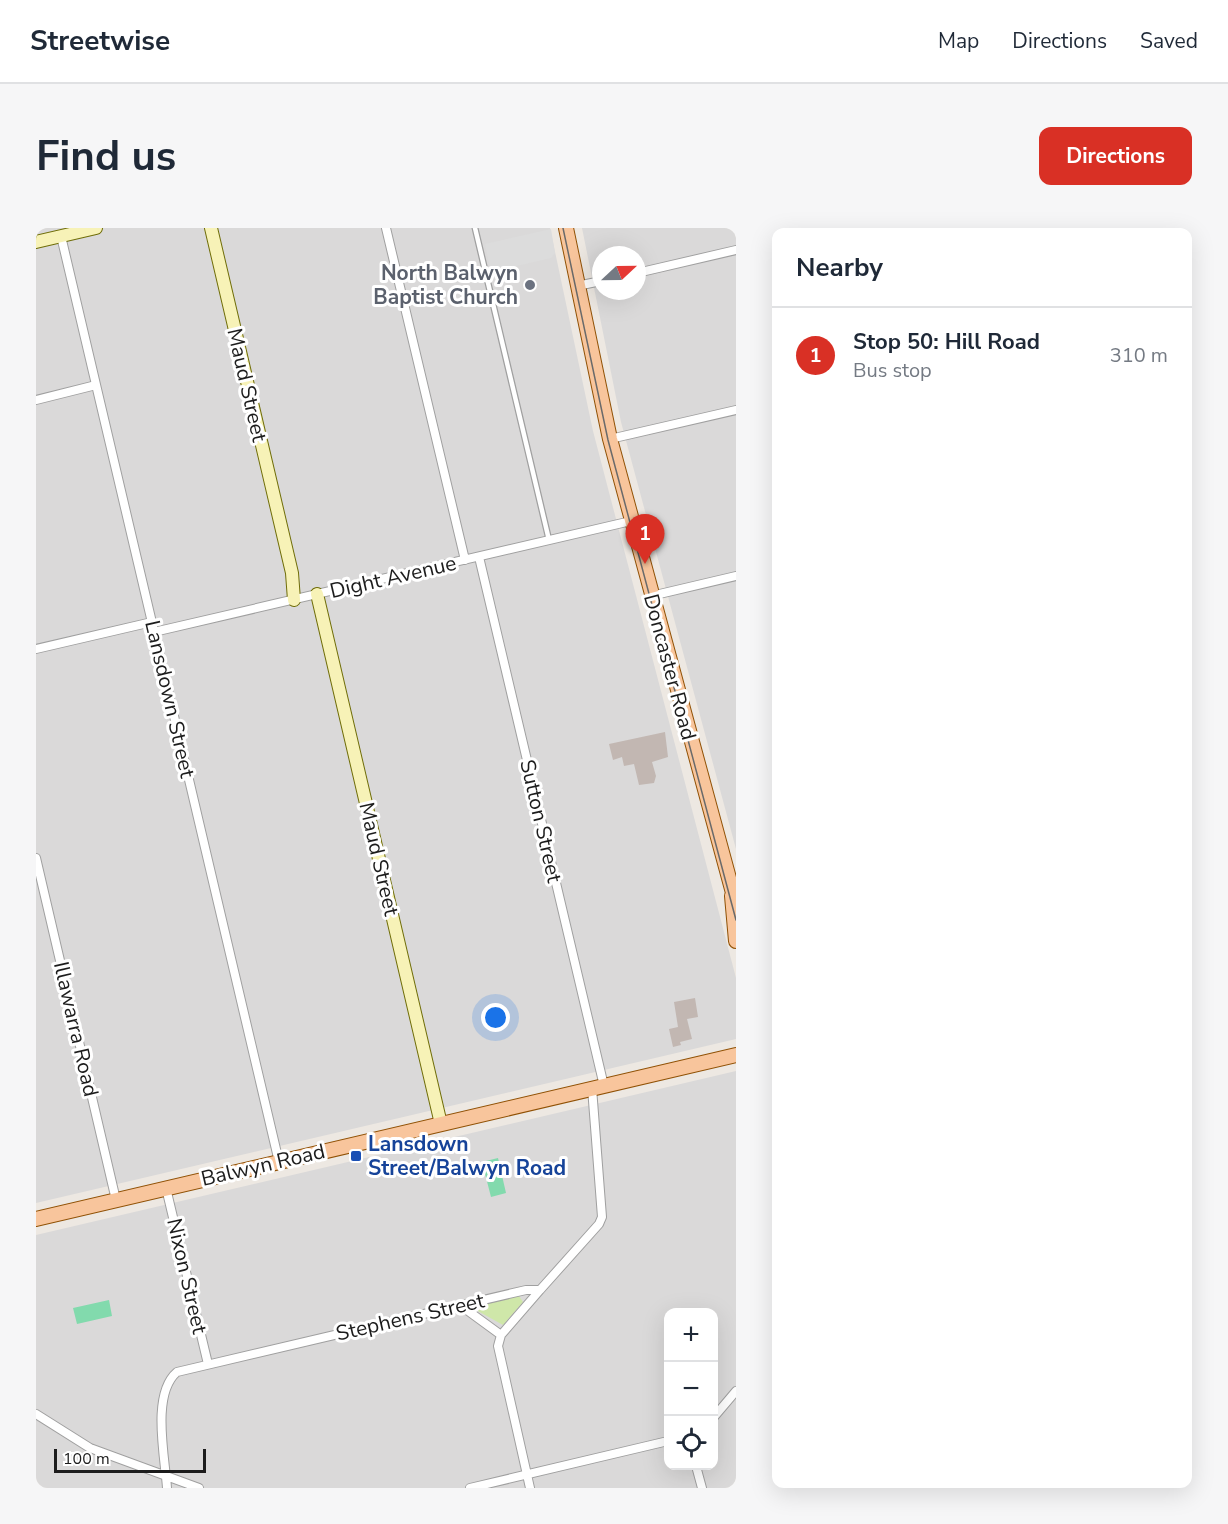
<!DOCTYPE html>
<meta charset="utf-8">
<style>
body{margin:0;font-family:"Nunito Sans",sans-serif;background:#f6f6f7;color:#1f2937}
.controls{position:absolute;right:18px;bottom:18px;display:grid;overflow:hidden;border-radius:12px;box-shadow:0 6px 24px #0002}
.controls button{width:54px;height:54px;display:grid;place-items:center;padding:0;border:0;border-bottom:2px solid #e0e1e3;background:#fff;color:#1f2937;font:30px sans-serif}
.compass{position:absolute;left:556px;top:18px;width:54px;height:54px;border-radius:50%;background:#fff;box-shadow:0 6px 24px #0002;rotate:68deg}
.scale{position:absolute;left:18px;bottom:15px;width:152px;box-sizing:border-box;padding-left:6px;border:3px solid #1c1c1c;border-top:0;font-size:16px;line-height:21px;white-space:nowrap;color:#1c1c1c;-webkit-text-stroke:4px #fff;paint-order:stroke}
.you{position:absolute;left:460px;top:790px;width:21px;height:21px;margin:-15px;border:4px solid #fff;border-radius:50%;background:#1a73e8;box-shadow:0 0 0 9px #1a73e833}
.badge{display:grid;place-items:center;width:39px;height:39px;border-radius:50%;background:#d93025;color:#fff;font-size:20px;font-weight:700}
.pin{position:absolute;translate:-50% -50px;filter:drop-shadow(0 2px 3px #0008)}
.pin::after{content:'';position:absolute;top:32px;width:21px;height:18px;background:inherit;clip-path:polygon(0 0,100% 0,50% 100%)}
.list{margin:0;padding:0;list-style:none}
h2{display:flex;justify-content:space-between;align-items:center;height:78px;margin:0;padding:0 24px;font-size:26px}
h2 small{font-size:20px;font-weight:400;color:#747a83}
.list li{display:grid;grid-template-columns:39px 1fr auto;gap:18px;align-items:center;box-sizing:border-box;height:96px;padding:0 24px;border-top:2px solid #e0e1e3}
.list b{display:block;font-size:22px;white-space:nowrap}
.list p{margin:0;font-size:20px;white-space:nowrap;color:#747a83}
.list em{font-size:20px;font-style:normal;color:#747a83}
.icon{flex:none;width:33px;height:33px;fill:none;stroke:currentColor;stroke-width:2;stroke-linecap:round;stroke-linejoin:round}
.map{position:relative;flex:none;width:700px;height:1260px;overflow:hidden;border-radius:12px}
header{display:flex;align-items:center;gap:36px;box-sizing:border-box;height:84px;padding:0 30px;background:#fff;border-bottom:2px solid #e0e1e3}
header strong{font-size:28px}
nav{display:flex;gap:33px;margin-inline-start:auto;font-size:21px}
.intro{display:flex;align-items:center;justify-content:space-between;box-sizing:border-box;height:144px;padding:0 36px}
h1{margin:0;font-size:42px}
.button{padding:15px 27px;border-radius:12px;background:#d93025;color:#fff;font-size:21px;font-weight:700}
main{display:flex;gap:36px;padding:0 36px}
aside{flex:1;background:#fff;border-radius:12px;box-shadow:0 6px 24px #0002}
.map>svg:first-child{display:block}
</style>
<header>
<strong>Streetwise</strong>
<nav><a>Map</a><a>Directions</a><a>Saved</a></nav>
</header>
<div class="intro"><h1>Find us</h1><a class="button">Directions</a></div>
<main>
<div class="map">
<svg width="700" height="1260" viewBox="0 0 700 1260">
<rect width="100%" height="100%" fill="#ede8e2"/>
<path fill="#dad9d9" fill-rule="evenodd" d="M 0,0 L 514,0 L 557,203 L 700,750 L 700,811 L 0,975 Z
M 546,0 L 700,0 L 700,621 L 585,194 ZM 565,27 L 601,27 L 601,63 L 565,63 Z
M 700,843 L 700,1260 L 0,1260 L 0,1007 ZM 632,1084 L 678,1084 L 678,1238 L 632,1238 Z"/>
<path fill="#cfe7a9" d="M 483,1068 L 487,1074 L 467,1097 L 440,1082 L 442,1078 Z"/>
<path fill="#82daad" d="M 462,930 L 470,965 L 455,969 L 446,934 Z
M 73,1072 L 76,1088 L 41,1096 L 37,1080 Z"/>
<path fill="#dcdcdc" d="M 515,1 L 519,25 L 515,30 L 463,42 L 462,39 L 454,40 L 449,16 Z"/>
<path fill="#c2b7b2" d="M 629,504 L 632,529 L 616,534 L 620,548 L 618,555 L 603,557 L 598,536 L 588,538 L 586,529 L 577,532 L 573,516 Z
M 659,770 L 662,789 L 651,791 L 656,811 L 644,814 L 645,817 L 637,819 L 633,801 L 642,799 L 638,774 Z"/>
<g fill="none" stroke-linecap="round" stroke-linejoin="round">
<g stroke="#a0a0a0" stroke-width="7">
<path id="lane" d="M 439,0 L 513,312"/>
</g>
<g stroke="#a0a0a0" stroke-width="10">
<path id="street" d="M 350,0 L 429,332
M 25,8 L 243,934
M 601,45 L 700,22
M 541,58 L 565,53
M 0,172 L 60,157
M 574,211 L 700,182
M 443,329 L 568,858
M 615,368 L 700,348
M 118,404 L 595,293
M 0,421 L 116,394
M 0,630 L 80,972
M 130,960 L 172,1136
M 424,1077 L 465,1107
M 0,1186 L 54,1220 L 163,1260
M 678,1189 L 700,1163
M 660,1238 L 666,1260
M 131,1260 C 129,1229 115,1166 141,1144 L 490,1062 L 504,1062 L 563,996 L 566,989 L 556,860
M 434,1260 L 632,1213
M 494,1260 L 462,1118 L 465,1107 L 504,1062"/>
</g>
<g stroke="#6f6d08" stroke-width="14">
<path id="secondary" d="M 175,0 L 256,345 L 258,372
M 0,14 L 60,0
M 281,366 L 405,896"/>
</g>
<g stroke="#905105" stroke-width="16">
<path id="primary" d="M 530,0 L 574,211 L 700,676
M 696,668 L 700,713
M 0,991 L 700,827"/>
</g>
<use href="#lane" stroke="#fff" stroke-width="4.5"/>
<use href="#street" stroke="#fff" stroke-width="8"/>
<use href="#secondary" stroke="#f7f2b7" stroke-width="12"/>
<use href="#primary" stroke="#f8c59c" stroke-width="14"/>
<path stroke="#6a6a6a" stroke-width="1.5" d="M 527,0 L 572,212 L 700,692"/>
</g>
<circle fill="#6b7280" stroke="#fff" stroke-width="2" cx="494" cy="57" r="6"/>
<rect fill="#1a4fb4" stroke="#fff" stroke-width="2" x="314" y="922" width="12" height="12" rx="3"/>
<g text-anchor="middle" stroke-width="6" stroke-linejoin="round" paint-order="stroke">
<g font-size="21" font-weight="bold" fill="#5b616d" stroke="#fff" text-anchor="end">
<text x="482" y="52">North Balwyn<tspan x="482" dy="24">Baptist Church</tspan></text>
</g>
<g font-size="21" fill="#1c1c1c" stroke="#fff">
<text transform="translate(211 157) rotate(77)" y="7">Maud Street</text>
<text transform="translate(357 349) rotate(-13)" y="7">Dight Avenue</text>
<text transform="translate(634 439) rotate(75)" y="7">Doncaster Road</text>
<text transform="translate(134 471) rotate(77)" y="7">Lansdown Street</text>
<text transform="translate(505 593) rotate(77)" y="7">Sutton Street</text>
<text transform="translate(343 631) rotate(77)" y="7">Maud Street</text>
<text transform="translate(40 801) rotate(77)" y="7">Illawarra Road</text>
<text transform="translate(227 937) rotate(-13)" y="7">Balwyn Road</text>
<text transform="translate(151 1048) rotate(77)" y="7">Nixon Street</text>
<text transform="translate(374 1089) rotate(-13)" y="7">Stephens Street</text>
</g>
<g font-size="21" font-weight="bold" fill="#164399" stroke="#fff" text-anchor="start">
<text x="332" y="923">Lansdown<tspan x="332" dy="24">Street/Balwyn Road</tspan></text>
</g>
</g>
</svg>
<div class="controls">
<button>+</button>
<button>−</button>
<button><svg class="icon" aria-label="locate" viewBox="0 0 24 24"><circle cx="12" cy="12" r="6"/><path d="M12 2v4M12 18v4M2 12h4M18 12h4"/></svg></button>
</div>
<svg class="compass" viewBox="-18 -18 36 36"><path d="M0-13l5 13h-10z" fill="#e53935"/><path d="M0 13l5-13h-10z" fill="#747a83"/></svg>
<div class="scale">100 m</div>
<div class="you"></div>
<div class="pin badge" style="left:609px;top:336px">1</div>
</div>
<aside>
<h2>Nearby<small></small></h2>
<ul class="list">
<li><span class="badge">1</span><div><b>Stop 50: Hill Road</b><p>Bus stop</p></div><em>310 m</em></li>
</ul>
</aside>
</main>
